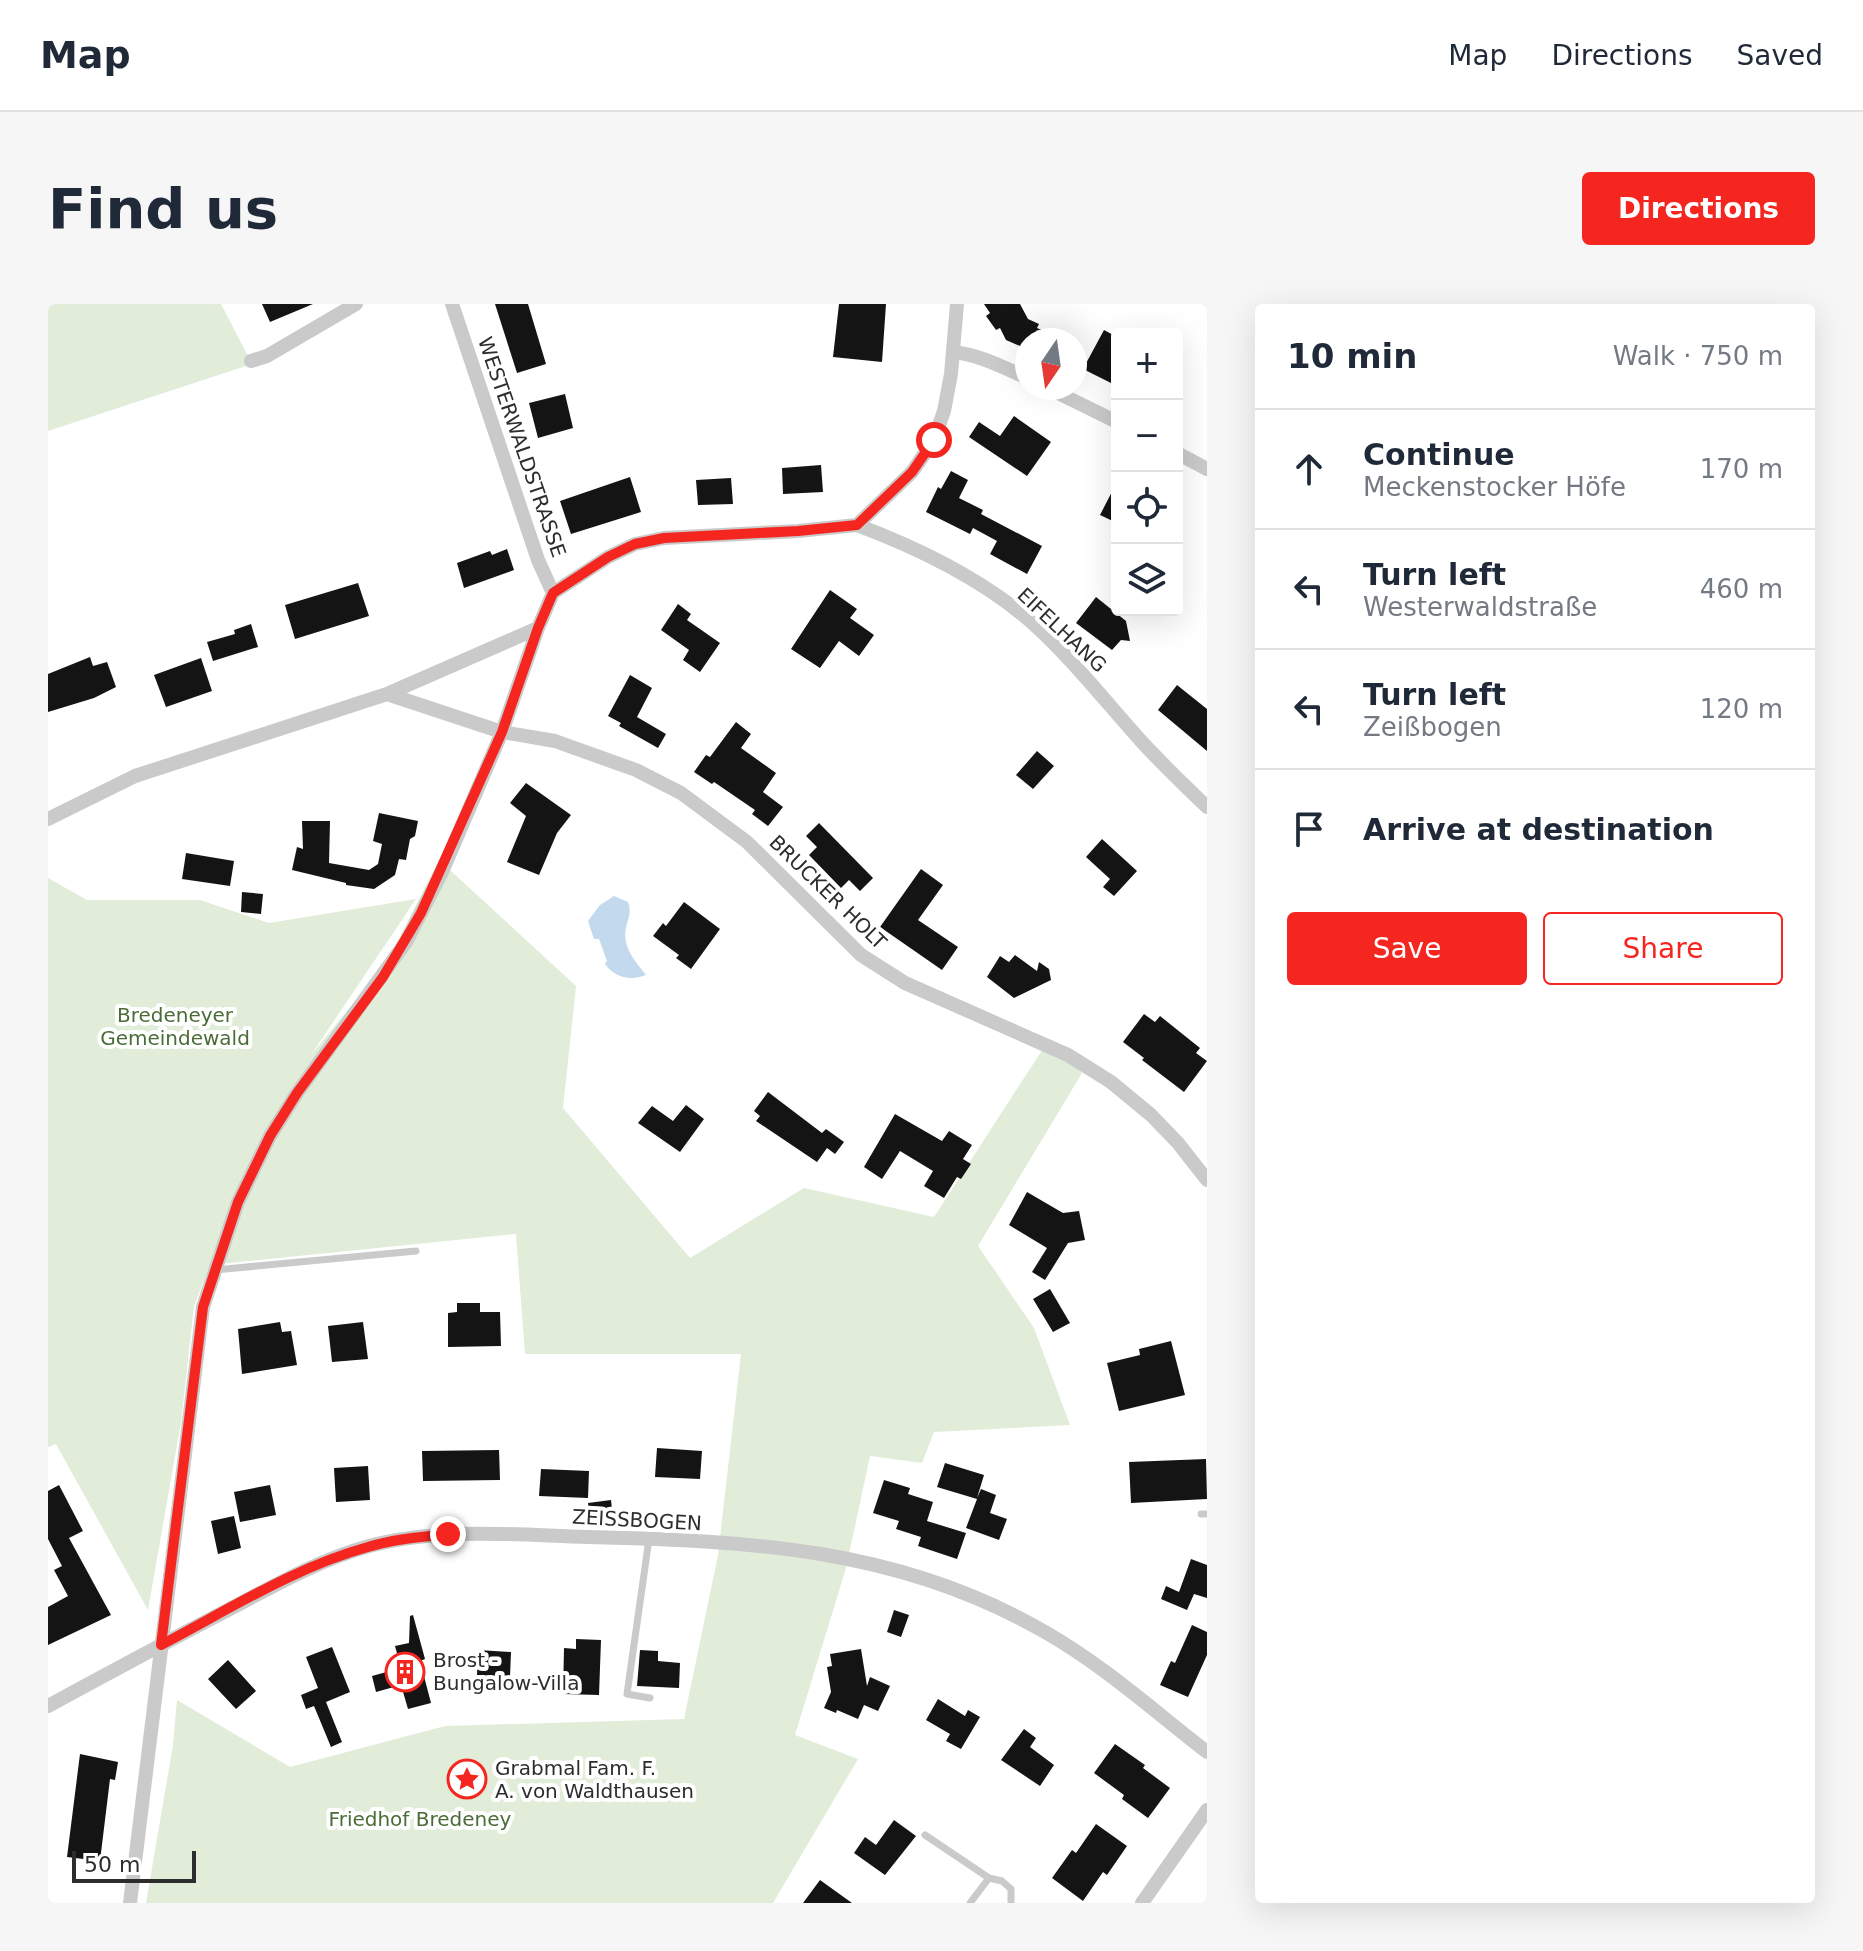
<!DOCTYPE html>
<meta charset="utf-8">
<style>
body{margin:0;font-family:"DejaVu Sans",sans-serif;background:#f6f6f7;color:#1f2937}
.controls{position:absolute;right:24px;top:24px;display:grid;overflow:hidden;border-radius:8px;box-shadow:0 8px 32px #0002}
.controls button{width:72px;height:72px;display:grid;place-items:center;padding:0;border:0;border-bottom:2px solid #e0e1e3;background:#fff;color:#1f2937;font:40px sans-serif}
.compass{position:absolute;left:967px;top:24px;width:72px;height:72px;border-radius:50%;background:#fff;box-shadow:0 8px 32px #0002;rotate:193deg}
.scale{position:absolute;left:24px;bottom:20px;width:124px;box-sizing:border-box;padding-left:8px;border:4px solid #2d2d2d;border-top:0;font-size:22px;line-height:28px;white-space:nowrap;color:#2d2d2d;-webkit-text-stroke:6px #fff;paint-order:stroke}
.stop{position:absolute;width:24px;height:24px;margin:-18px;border:6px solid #f4261f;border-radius:50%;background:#fff}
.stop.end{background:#f4261f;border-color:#fff;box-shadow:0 2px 8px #0008}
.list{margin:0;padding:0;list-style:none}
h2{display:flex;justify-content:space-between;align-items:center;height:104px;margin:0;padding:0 32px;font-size:34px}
h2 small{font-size:26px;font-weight:400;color:#747a83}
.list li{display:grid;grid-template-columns:52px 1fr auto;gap:24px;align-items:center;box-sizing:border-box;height:120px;padding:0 32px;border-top:2px solid #e0e1e3}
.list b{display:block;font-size:30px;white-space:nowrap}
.list p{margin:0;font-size:26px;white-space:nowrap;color:#747a83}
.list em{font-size:26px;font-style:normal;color:#747a83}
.actions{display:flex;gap:16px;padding:24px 32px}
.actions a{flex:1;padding:18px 0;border:2px solid #f4261f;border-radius:8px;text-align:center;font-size:28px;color:#f4261f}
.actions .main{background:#f4261f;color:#fff}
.icon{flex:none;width:44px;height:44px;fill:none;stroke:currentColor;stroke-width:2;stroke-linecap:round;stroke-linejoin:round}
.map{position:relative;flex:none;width:1159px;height:1599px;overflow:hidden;border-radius:8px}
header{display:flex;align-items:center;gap:48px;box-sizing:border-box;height:112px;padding:0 40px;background:#fff;border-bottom:2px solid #e0e1e3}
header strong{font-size:38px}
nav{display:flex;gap:44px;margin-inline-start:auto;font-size:28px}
.intro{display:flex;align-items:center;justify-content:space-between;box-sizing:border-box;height:192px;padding:0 48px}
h1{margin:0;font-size:56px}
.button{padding:20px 36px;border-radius:8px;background:#f4261f;color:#fff;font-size:28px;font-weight:700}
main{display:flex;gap:48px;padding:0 48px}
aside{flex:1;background:#fff;border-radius:8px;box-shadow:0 8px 32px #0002}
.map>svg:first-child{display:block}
</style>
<header>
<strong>Map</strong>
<nav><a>Map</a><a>Directions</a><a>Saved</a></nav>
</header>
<div class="intro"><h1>Find us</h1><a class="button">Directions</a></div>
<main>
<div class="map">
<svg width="1159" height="1599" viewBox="0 0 1159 1599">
<rect width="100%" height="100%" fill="#fff"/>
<path fill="#e1ecd9" d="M 0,0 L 173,0 L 204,60 L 0,127 Z
M 391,556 L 528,682 L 515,804 L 642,954 L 756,884 L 886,913 L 1000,737 L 1020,751 L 1034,769 L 930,942 L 986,1024 L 1022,1121 L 886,1128 L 874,1159 L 822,1152 L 798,1264 L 747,1431 L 810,1455 L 725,1599 L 98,1599 L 125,1441 L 129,1396 L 242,1463 L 397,1422 L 636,1415 L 670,1251 L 693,1050 L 477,1050 L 468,930 L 162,961 L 146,1002 L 133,1118 L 100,1306 L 8,1140 L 0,1143 L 0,574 L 39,596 L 152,596 L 221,619 L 368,595 L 263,751 L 339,658 Z"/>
<path fill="#c3d9ee" d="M 566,592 L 580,598 C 584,608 580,614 578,624 C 574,643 587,657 598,671 C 582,677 567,674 557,660 L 559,657 L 551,635 L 546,635 L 540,617 L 552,601 Z"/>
<path fill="#141414" d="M 214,0 L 265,0 L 222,18 Z
M 447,0 L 480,0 L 498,60 L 469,69 Z
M 791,0 L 838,0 L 834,58 L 785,53 Z
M 936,0 L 972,0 L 980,15 L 991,20 L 989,24 L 1017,36 L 979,36 L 979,45 L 958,36 L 952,24 L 948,26 L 938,12 L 942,9 Z
M 1056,26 L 1069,33 L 1069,82 L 1035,65 Z
M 517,90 L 525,124 L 490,134 L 481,99 Z
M 966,112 L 1003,138 L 979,172 L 921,133 L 931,118 L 952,132 Z
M 773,161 L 775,188 L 735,190 L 734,164 Z
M 903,167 L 920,176 L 911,194 L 935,206 L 933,210 L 994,242 L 979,270 L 942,250 L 949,237 L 925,224 L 922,230 L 878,208 L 890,183 L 893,185 Z
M 582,173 L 593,208 L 523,230 L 512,197 Z
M 683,174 L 685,200 L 650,201 L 648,176 Z
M 1069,178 L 1069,219 L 1052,211 Z
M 459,245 L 466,266 L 416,284 L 409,259 L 442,247 L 444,251 Z
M 310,279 L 321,312 L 247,335 L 237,301 Z
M 782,286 L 809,305 L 802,314 L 826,331 L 811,352 L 791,337 L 772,364 L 743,345 Z
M 1048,293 L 1078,317 L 1082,337 L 1073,336 L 1064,346 L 1028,319 Z
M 630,300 L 643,310 L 639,316 L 672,339 L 652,368 L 635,356 L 641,346 L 613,326 Z
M 203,320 L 210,343 L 165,357 L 159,338 L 187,330 L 186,326 Z
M 42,353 L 45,362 L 59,358 L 68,383 L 46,394 L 0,408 L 0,370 Z
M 153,354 L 164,387 L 118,403 L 106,371 Z
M 582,371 L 604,384 L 589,413 L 618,430 L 610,444 L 571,422 L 573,419 L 560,412 Z
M 1129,381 L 1159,405 L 1159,447 L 1110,406 Z
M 688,418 L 703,430 L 693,444 L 728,469 L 715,488 L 735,503 L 720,522 L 704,510 L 707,506 L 666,478 L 664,480 L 646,468 L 658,451 L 662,453 Z
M 989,447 L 1006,462 L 985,485 L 968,471 Z
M 478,479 L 523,511 L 509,529 L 491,571 L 459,558 L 478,512 L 462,499 Z
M 331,509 L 370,517 L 367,532 L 362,535 L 358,556 L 351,555 L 347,571 L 326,585 L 298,581 L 298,579 L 244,566 L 249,543 L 255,545 L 254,517 L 282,517 L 281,559 L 321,566 L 330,560 L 334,540 L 325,537 Z
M 771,519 L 825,574 L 812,587 L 801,576 L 793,584 L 761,551 L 769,543 L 758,532 Z
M 1054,535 L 1089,567 L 1066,592 L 1055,583 L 1062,575 L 1038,553 Z
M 138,549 L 186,557 L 182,582 L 134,575 Z
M 873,565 L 895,581 L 870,616 L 910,643 L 894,666 L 832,623 Z
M 194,588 L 215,590 L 213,610 L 193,608 Z
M 636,598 L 672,625 L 643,665 L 628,654 L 631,651 L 605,632 L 615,619 L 618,622 Z
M 967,651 L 989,667 L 991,658 L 1001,665 L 1003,676 L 966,694 L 939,673 L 952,652 L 961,658 Z
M 1096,710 L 1107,718 L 1112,712 L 1152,744 L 1148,749 L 1159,757 L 1136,788 L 1094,756 L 1096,754 L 1075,738 Z
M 720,788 L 774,829 L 778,825 L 796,838 L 787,850 L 779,844 L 769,858 L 708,817 L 712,812 L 706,807 Z
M 638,801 L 656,815 L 632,848 L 590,819 L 604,802 L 625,817 Z
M 847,810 L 894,837 L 901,827 L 924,841 L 915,855 L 923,860 L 913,875 L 909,873 L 896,894 L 876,882 L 885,867 L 852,847 L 834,875 L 816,863 Z
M 979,888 L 1015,909 L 1031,907 L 1037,936 L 1020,939 L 997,976 L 984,968 L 999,944 L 961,921 Z
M 1002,985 L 1022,1019 L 1005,1028 L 985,995 Z
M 409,999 L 432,999 L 432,1008 L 452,1008 L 453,1042 L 400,1043 L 400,1009 L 409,1008 Z
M 232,1018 L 234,1028 L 243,1027 L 249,1061 L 194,1070 L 190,1025 Z
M 315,1018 L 320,1055 L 284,1058 L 280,1022 Z
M 1123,1037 L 1137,1091 L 1071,1107 L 1059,1059 L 1092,1051 L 1091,1045 Z
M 609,1144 L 654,1147 L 652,1175 L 607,1173 Z
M 451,1146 L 452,1176 L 375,1177 L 374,1147 Z
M 1158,1155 L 1159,1195 L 1083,1199 L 1081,1158 Z
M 897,1159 L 936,1171 L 929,1194 L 933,1185 L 948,1191 L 942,1209 L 959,1215 L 951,1236 L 918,1224 L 929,1195 L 889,1183 Z
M 320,1162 L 322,1196 L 288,1198 L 286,1164 Z
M 493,1165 L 541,1167 L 540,1194 L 491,1192 Z
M 836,1176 L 862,1184 L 860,1190 L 885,1198 L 879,1217 L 918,1229 L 909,1255 L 870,1242 L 873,1233 L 848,1225 L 851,1217 L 825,1209 Z
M 11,1181 L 35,1227 L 21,1234 L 63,1311 L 0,1341 L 0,1303 L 20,1292 L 6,1266 L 14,1262 L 0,1235 L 0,1187 Z
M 222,1181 L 228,1211 L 192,1218 L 186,1188 Z
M 563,1196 L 565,1214 L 542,1217 L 540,1199 Z
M 186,1212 L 193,1244 L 170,1250 L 163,1217 Z
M 1143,1255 L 1159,1261 L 1159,1294 L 1146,1290 L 1139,1306 L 1113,1295 L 1118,1282 L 1131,1288 Z
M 846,1306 L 861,1311 L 853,1333 L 839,1328 Z
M 365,1311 L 377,1355 L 372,1357 L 383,1399 L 360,1405 L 353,1381 L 328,1388 L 324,1372 L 353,1364 L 347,1342 L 361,1339 L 362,1312 Z
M 1144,1321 L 1159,1328 L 1159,1351 L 1140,1393 L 1112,1381 L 1123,1357 L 1127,1359 Z
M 528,1335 L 553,1336 L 551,1391 L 515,1390 L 516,1344 L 528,1345 Z
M 284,1343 L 302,1388 L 278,1398 L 294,1438 L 283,1443 L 266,1402 L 258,1405 L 253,1391 L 270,1384 L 258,1353 Z
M 813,1345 L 819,1382 L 822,1373 L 842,1382 L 830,1407 L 816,1401 L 810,1415 L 789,1406 L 788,1409 L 776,1404 L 783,1388 L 779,1363 L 784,1362 L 782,1350 Z
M 430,1346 L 463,1348 L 462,1373 L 429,1371 Z
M 592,1346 L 610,1347 L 610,1357 L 632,1359 L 631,1384 L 589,1382 Z
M 180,1356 L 208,1387 L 188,1405 L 160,1375 Z
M 890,1395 L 917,1412 L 920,1406 L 932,1413 L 913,1445 L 898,1437 L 902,1430 L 878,1416 Z
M 976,1425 L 988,1434 L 982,1443 L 1006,1461 L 992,1482 L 953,1456 Z
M 1067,1440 L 1097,1461 L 1095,1464 L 1122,1484 L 1100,1514 L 1074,1495 L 1076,1491 L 1046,1469 Z
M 32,1450 L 70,1458 L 67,1476 L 62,1475 L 52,1557 L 19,1553 Z
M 846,1516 L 868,1532 L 837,1571 L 806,1549 L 817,1533 L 828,1541 Z
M 1048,1520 L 1079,1542 L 1059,1571 L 1055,1568 L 1035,1597 L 1004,1574 L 1024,1546 L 1028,1549 Z
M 772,1576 L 804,1599 L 755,1599 Z"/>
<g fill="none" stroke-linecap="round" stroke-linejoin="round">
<path stroke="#cacaca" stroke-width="7" d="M 167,966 L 368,947
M 1153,1210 L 1159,1210
M 601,1235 L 579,1390 L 602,1394
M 877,1531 L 941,1574 L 954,1577 L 963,1585 L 963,1599
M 922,1599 L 941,1574"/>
<path stroke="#cacaca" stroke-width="14" d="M 905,48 C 932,51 955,63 979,74
M 203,57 L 219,52 L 308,0
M 1000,84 L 1069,118
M 1129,149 L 1159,165
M 809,221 C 870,244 931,273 981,316 C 1023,353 1057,397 1094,438 C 1115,461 1137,482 1159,503
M 505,289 L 560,253 L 587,240 L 616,234 L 750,227 L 809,221 L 864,168 L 886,136 L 896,107 L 903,70 L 909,0
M 339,390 L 454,428 L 507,437 L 588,466 L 633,489 L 699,538 L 813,651 L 857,679 L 1020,751 L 1063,778 L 1103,811 L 1130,839 L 1159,876
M 0,515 L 87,472 L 339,390 L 490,324
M 0,1402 C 59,1370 118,1338 178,1307 C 224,1283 270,1256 321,1242 C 392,1223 468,1231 540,1233 C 704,1237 852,1244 997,1328 C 1055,1361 1106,1407 1159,1448
M 82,1599 L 155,1003 L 190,898 L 222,832 L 249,789 L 358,638 L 394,568 L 454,428 L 490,324 L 505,289 L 490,256 L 404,0
M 1094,1599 L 1159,1506"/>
</g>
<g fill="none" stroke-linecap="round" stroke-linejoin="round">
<path stroke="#f4261f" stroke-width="10" d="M 400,1230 C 373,1233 346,1235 320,1243 C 247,1263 180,1306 113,1341 L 155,1003 L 190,898 L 222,832 L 249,789 L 335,673 L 373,609 L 454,428 L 490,324 L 505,289 L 560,253 L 587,240 L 616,234 L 750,227 L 809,221 L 864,168 L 886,136"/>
</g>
<defs>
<g id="building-ring" transform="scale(2)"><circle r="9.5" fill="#fff" stroke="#f4261f" stroke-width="1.5"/><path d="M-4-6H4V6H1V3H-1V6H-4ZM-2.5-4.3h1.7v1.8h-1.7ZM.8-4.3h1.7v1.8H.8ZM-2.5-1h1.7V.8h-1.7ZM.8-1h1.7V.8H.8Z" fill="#f4261f"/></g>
<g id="sight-ring" transform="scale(2)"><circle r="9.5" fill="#fff" stroke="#f4261f" stroke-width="1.5"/><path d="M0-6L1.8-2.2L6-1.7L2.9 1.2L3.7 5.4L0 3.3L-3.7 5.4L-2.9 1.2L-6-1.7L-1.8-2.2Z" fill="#f4261f"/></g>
</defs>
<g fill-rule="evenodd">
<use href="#building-ring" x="357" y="1368"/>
<use href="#sight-ring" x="419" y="1475"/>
</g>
<g text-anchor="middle" stroke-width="8" stroke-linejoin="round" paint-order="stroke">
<g font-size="20" fill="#2d2d2d" stroke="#fff">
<text transform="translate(474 143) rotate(71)" y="7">WESTERWALDSTRASSE</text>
<text transform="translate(1014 326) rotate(43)" y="7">EIFELHANG</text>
<text transform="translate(780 588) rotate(44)" y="7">BRUCKER HOLT</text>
<text transform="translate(589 1216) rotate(3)" y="7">ZEISSBOGEN</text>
</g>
<g font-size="20" fill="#4a6c37" stroke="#fff">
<text x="127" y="718">Bredeneyer<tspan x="127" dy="23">Gemeindewald</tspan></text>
<text x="372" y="1522">Friedhof Bredeney</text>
</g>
<g font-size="20" fill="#2d2d2d" stroke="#fff" text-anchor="start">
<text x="385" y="1363">Brost -<tspan x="385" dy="23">Bungalow-Villa</tspan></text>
<text x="447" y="1471">Grabmal Fam. F.<tspan x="447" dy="23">A. von Waldthausen</tspan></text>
</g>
</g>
</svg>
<div class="controls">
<button>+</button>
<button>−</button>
<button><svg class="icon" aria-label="locate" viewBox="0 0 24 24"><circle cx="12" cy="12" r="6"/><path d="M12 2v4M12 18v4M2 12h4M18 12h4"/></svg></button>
<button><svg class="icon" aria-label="layers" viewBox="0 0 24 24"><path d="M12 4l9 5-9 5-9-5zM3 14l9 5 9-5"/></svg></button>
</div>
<svg class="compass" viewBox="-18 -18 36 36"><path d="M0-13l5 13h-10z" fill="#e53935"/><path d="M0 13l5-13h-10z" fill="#747a83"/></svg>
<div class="scale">50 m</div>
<div class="stop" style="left:886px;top:136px"></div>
<div class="stop end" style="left:400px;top:1230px"></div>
</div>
<aside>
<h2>10 min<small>Walk · 750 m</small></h2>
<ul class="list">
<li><svg class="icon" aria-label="ahead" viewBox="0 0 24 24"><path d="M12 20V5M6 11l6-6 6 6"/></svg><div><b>Continue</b><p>Meckenstocker Höfe</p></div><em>170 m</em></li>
<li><svg class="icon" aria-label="left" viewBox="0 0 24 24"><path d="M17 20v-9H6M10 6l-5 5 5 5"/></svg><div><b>Turn left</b><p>Westerwaldstraße</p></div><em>460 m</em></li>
<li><svg class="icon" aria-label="left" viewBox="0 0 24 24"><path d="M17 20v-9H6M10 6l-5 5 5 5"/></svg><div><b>Turn left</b><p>Zeißbogen</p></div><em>120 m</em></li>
<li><svg class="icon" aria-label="arrive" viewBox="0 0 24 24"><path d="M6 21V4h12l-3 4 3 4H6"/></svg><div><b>Arrive at destination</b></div></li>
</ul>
<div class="actions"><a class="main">Save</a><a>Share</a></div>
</aside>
</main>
